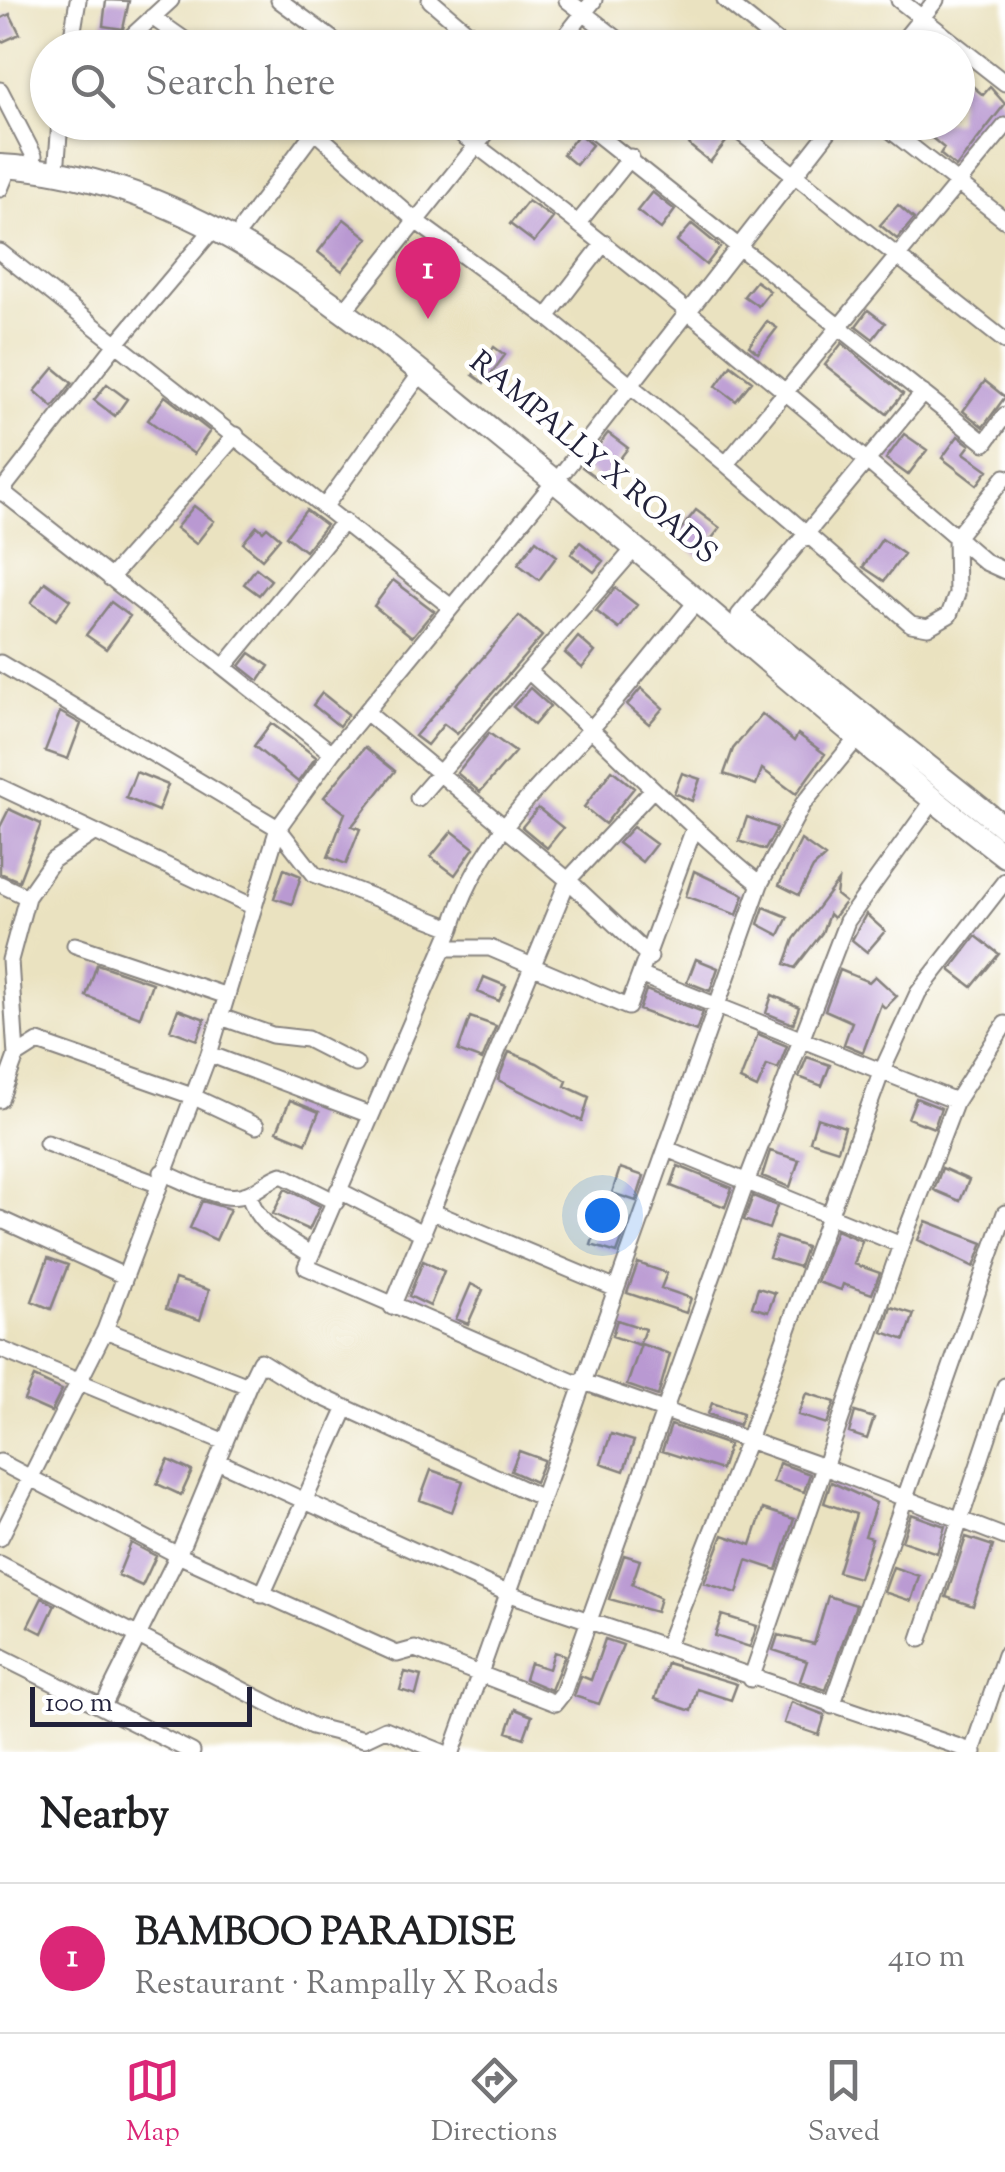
<!DOCTYPE html>
<meta charset="utf-8">
<style>
body{margin:0;font-family:"Sorts Mill Goudy",serif;background:#f6f6f6;color:#202124}
.scale{position:absolute;left:30px;bottom:25px;width:222px;box-sizing:border-box;padding-left:10px;border:5px solid #22223b;border-top:0;font-size:28px;line-height:35px;white-space:nowrap;color:#22223b;-webkit-text-stroke:8px #fff;paint-order:stroke}
.you{position:absolute;left:602px;top:1215px;width:35px;height:35px;margin:-25px;border:8px solid #fff;border-radius:50%;background:#1a73e8;box-shadow:0 0 0 15px #1a73e833}
.badge{display:grid;place-items:center;width:65px;height:65px;border-radius:50%;background:#db2777;color:#fff;font-size:32px;font-weight:700}
.pin{position:absolute;translate:-50% -82px;filter:drop-shadow(0 2px 5px #0008)}
.pin::after{content:'';position:absolute;top:52px;width:35px;height:30px;background:inherit;clip-path:polygon(0 0,100% 0,50% 100%)}
.list{margin:0;padding:0;list-style:none}
h2{display:flex;justify-content:space-between;align-items:center;height:130px;margin:0;padding:0 40px;font-size:42px}
h2 small{font-size:32px;font-weight:400;color:#757577}
.list li{display:grid;grid-template-columns:65px 1fr auto;gap:30px;align-items:center;box-sizing:border-box;height:150px;padding:0 40px;border-top:2px solid #e0e0e0}
.list b{display:block;font-size:38px;white-space:nowrap}
.list p{margin:0;font-size:32px;white-space:nowrap;color:#757577}
.list em{font-size:32px;font-style:normal;color:#757577}
.icon{flex:none;width:55px;height:55px;fill:none;stroke:currentColor;stroke-width:2;stroke-linecap:round;stroke-linejoin:round}
.map{position:relative;flex:none;width:1005px;height:1752px;overflow:hidden}
.search{position:absolute;background:#fff;box-shadow:0 2px 8px #0004;left:30px;right:30px;top:30px;height:110px;display:flex;align-items:center;gap:25px;box-sizing:border-box;padding:0 35px;border-radius:55px;color:#757577;font-size:38px}
.sheet{height:280px;background:#fff}
nav{display:flex;justify-content:space-around;align-items:center;box-sizing:border-box;height:140px;border-top:2px solid #e0e0e0;background:#fff;font-size:28px;color:#757577}
nav a{display:grid;justify-items:center;gap:5px}
nav .on{color:#db2777}
.map>svg:first-child{display:block}
</style>
<div class="map">
<svg width="1005" height="1752" viewBox="0 0 1005 1752">
<rect width="100%" height="100%" fill="#fff"/>
<filter id="ink" filterUnits="userSpaceOnUse"><feTurbulence type="fractalNoise" baseFrequency=".01" numOctaves="2"/><feDisplacementMap in="SourceGraphic" scale="20" xChannelSelector="R" yChannelSelector="G"/><feConvolveMatrix kernelMatrix="1 2 1 2 8 2 1 2 1" color-interpolation-filters="sRGB"/></filter>
<filter id="wash" filterUnits="userSpaceOnUse"><feTurbulence type="fractalNoise" baseFrequency=".0048" numOctaves="4" result="noise"/><feDisplacementMap in="SourceGraphic" scale="40" xChannelSelector="R" yChannelSelector="G"/><feGaussianBlur stdDeviation="2.25" result="paint"/><feColorMatrix in="noise" values="0 0 0 0 0 0 0 0 0 0 0 0 0 0 0 0 0 1.4 0 .05"/><feComposite in="paint" operator="in"/></filter>
<g filter="url(#wash)">
<rect width="100%" height="100%" fill="#eae2c0"/>
<g id="blocks">
<path fill="#b999d2" d="M 106,0 L 129,1 L 123,29 L 103,26 Z
M 10,14 L 20,34 L 0,43 L 0,19 Z
M 958,74 L 983,95 L 990,87 L 1005,104 L 956,167 L 940,154 L 944,148 L 913,122 L 958,122 Z
M 706,122 L 715,122 L 729,138 L 710,162 L 689,145 Z
M 579,134 L 592,145 L 576,165 L 563,154 Z
M 652,192 L 675,210 L 661,229 L 637,211 Z
M 528,201 L 553,218 L 534,242 L 510,224 Z
M 898,205 L 914,219 L 897,239 L 880,225 Z
M 344,219 L 368,238 L 342,271 L 318,252 Z
M 692,224 L 720,247 L 706,265 L 677,241 Z
M 756,281 L 770,291 L 758,306 L 744,296 Z
M 868,310 L 885,323 L 873,339 L 856,326 Z
M 767,321 L 777,328 L 758,353 L 749,346 Z
M 842,343 L 903,394 L 887,414 L 825,365 Z
M 494,347 L 505,355 L 484,383 L 473,375 Z
M 731,365 L 752,381 L 736,401 L 716,386 Z
M 54,368 L 72,383 L 53,407 L 35,391 Z
M 985,381 L 1005,397 L 983,427 L 963,411 Z
M 107,384 L 127,399 L 115,416 L 94,400 Z
M 165,396 L 210,431 L 194,454 L 148,420 Z
M 608,433 L 628,448 L 602,482 L 582,467 Z
M 904,434 L 927,450 L 908,475 L 886,459 Z
M 958,436 L 970,445 L 964,453 L 988,470 L 977,485 L 942,458 Z
M 194,506 L 214,521 L 196,544 L 176,528 Z
M 306,510 L 326,525 L 305,551 L 286,536 Z
M 696,510 L 720,528 L 698,556 L 674,538 Z
M 257,526 L 263,531 L 267,527 L 280,538 L 262,559 L 243,543 Z
M 882,539 L 904,554 L 884,581 L 863,567 Z
M 536,540 L 557,556 L 539,580 L 518,564 Z
M 580,542 L 603,561 L 594,572 L 571,554 Z
M 256,568 L 271,580 L 259,595 L 244,584 Z
M 393,580 L 434,611 L 412,637 L 374,606 Z
M 45,582 L 70,600 L 56,620 L 31,603 Z
M 615,588 L 637,605 L 619,629 L 596,611 Z
M 111,602 L 130,616 L 106,649 L 86,635 Z
M 519,616 L 542,636 L 457,734 L 444,724 L 427,745 L 415,736 Z
M 578,637 L 595,652 L 582,668 L 565,653 Z
M 250,653 L 269,666 L 259,681 L 240,666 Z
M 530,688 L 550,706 L 534,725 L 513,707 Z
M 641,688 L 663,708 L 649,724 L 627,705 Z
M 322,693 L 348,714 L 339,726 L 313,705 Z
M 60,712 L 81,724 L 68,759 L 45,751 Z
M 762,714 L 794,741 L 798,734 L 825,754 L 796,794 L 762,769 L 756,785 L 724,774 L 733,749 Z
M 271,723 L 316,757 L 298,782 L 254,746 Z
M 489,733 L 515,752 L 480,792 L 457,773 Z
M 365,747 L 395,771 L 352,826 L 360,829 L 346,864 L 328,857 L 345,813 L 324,797 Z
M 612,770 L 634,788 L 605,824 L 584,807 Z
M 136,772 L 168,785 L 158,811 L 126,798 Z
M 682,773 L 700,779 L 692,801 L 674,793 Z
M 538,808 L 563,828 L 547,848 L 522,827 Z
M 9,809 L 41,824 L 19,881 L 0,873 L 0,827 Z
M 747,817 L 777,828 L 765,850 L 739,841 Z
M 633,827 L 656,844 L 642,862 L 618,843 Z
M 452,831 L 474,848 L 455,875 L 431,857 Z
M 801,840 L 825,857 L 813,868 L 799,895 L 779,885 Z
M 284,869 L 301,876 L 292,904 L 274,898 Z
M 694,871 L 744,895 L 737,915 L 686,896 Z
M 838,881 L 836,895 L 845,902 L 833,918 L 829,914 L 822,933 L 795,968 L 785,964 L 794,939 Z
M 764,907 L 788,917 L 779,935 L 758,924 Z
M 866,914 L 885,931 L 867,952 L 852,940 Z
M 976,936 L 999,954 L 972,987 L 950,970 Z
M 696,959 L 718,968 L 710,991 L 687,982 Z
M 97,964 L 152,983 L 140,1017 L 86,996 Z
M 840,970 L 869,982 L 875,976 L 897,996 L 885,1008 L 881,1004 L 863,1052 L 844,1044 L 852,1022 L 825,1010 Z
M 484,977 L 506,986 L 499,1001 L 478,992 Z
M 646,990 L 703,1012 L 696,1031 L 639,1010 Z
M 772,995 L 799,1007 L 793,1024 L 766,1013 Z
M 178,1009 L 205,1019 L 197,1040 L 170,1030 Z
M 470,1017 L 496,1026 L 482,1060 L 458,1051 Z
M 758,1034 L 787,1046 L 778,1069 L 767,1065 L 757,1088 L 740,1080 Z
M 509,1052 L 537,1063 L 567,1081 L 565,1086 L 589,1097 L 582,1121 L 498,1080 Z
M 807,1057 L 830,1065 L 822,1086 L 799,1077 Z
M 916,1098 L 941,1108 L 934,1128 L 908,1118 Z
M 290,1100 L 319,1112 L 306,1143 L 277,1131 Z
M 817,1118 L 845,1127 L 838,1150 L 810,1141 Z
M 770,1151 L 799,1160 L 790,1187 L 762,1176 Z
M 678,1166 L 732,1188 L 725,1207 L 671,1186 Z
M 620,1168 L 644,1176 L 636,1201 L 612,1193 Z
M 942,1168 L 969,1180 L 960,1201 L 934,1190 Z
M 285,1189 L 320,1206 L 309,1230 L 273,1214 Z
M 753,1196 L 777,1206 L 769,1229 L 744,1220 Z
M 202,1201 L 230,1209 L 216,1240 L 190,1228 Z
M 600,1217 L 627,1226 L 617,1253 L 591,1245 Z
M 926,1221 L 983,1243 L 974,1267 L 918,1240 Z
M 836,1230 L 862,1241 L 854,1264 L 880,1273 L 872,1294 L 843,1284 L 841,1290 L 817,1282 Z
M 776,1237 L 806,1247 L 799,1267 L 769,1258 Z
M 48,1258 L 68,1265 L 51,1309 L 32,1301 Z
M 423,1261 L 444,1271 L 430,1306 L 409,1296 Z
M 638,1263 L 667,1273 L 661,1288 L 691,1298 L 686,1313 L 627,1293 Z
M 175,1279 L 209,1290 L 200,1320 L 166,1309 Z
M 471,1284 L 483,1290 L 468,1324 L 456,1319 Z
M 758,1288 L 775,1293 L 768,1312 L 752,1307 Z
M 891,1307 L 914,1314 L 905,1340 L 883,1332 Z
M 617,1320 L 645,1329 L 639,1345 L 612,1336 Z
M 641,1344 L 670,1354 L 658,1396 L 627,1385 Z
M 34,1377 L 62,1390 L 51,1412 L 24,1400 Z
M 806,1393 L 835,1402 L 827,1424 L 798,1415 Z
M 712,1403 L 743,1413 L 739,1425 L 708,1414 Z
M 855,1412 L 874,1418 L 867,1439 L 849,1433 Z
M 671,1425 L 729,1445 L 721,1470 L 662,1451 Z
M 611,1434 L 634,1441 L 624,1471 L 601,1463 Z
M 519,1451 L 544,1460 L 535,1482 L 511,1471 Z
M 168,1460 L 192,1471 L 181,1495 L 157,1484 Z
M 779,1463 L 810,1474 L 804,1492 L 773,1482 Z
M 431,1470 L 463,1481 L 452,1512 L 420,1500 Z
M 831,1482 L 876,1503 L 865,1536 L 872,1538 L 859,1578 L 838,1572 L 856,1514 L 824,1503 Z
M 763,1509 L 794,1519 L 777,1570 L 747,1560 L 737,1593 L 704,1583 L 723,1535 L 751,1545 Z
M 911,1514 L 945,1526 L 937,1553 L 902,1541 Z
M 966,1537 L 993,1546 L 973,1606 L 946,1597 Z
M 131,1543 L 156,1556 L 142,1586 L 118,1575 Z
M 624,1555 L 640,1560 L 632,1584 L 660,1598 L 656,1612 L 609,1599 Z
M 893,1567 L 919,1576 L 911,1601 L 884,1592 Z
M 828,1596 L 856,1605 L 826,1690 L 800,1681 L 807,1661 L 773,1650 L 778,1635 L 814,1644 Z
M 42,1598 L 55,1605 L 42,1633 L 28,1626 Z
M 722,1615 L 757,1626 L 750,1647 L 715,1636 Z
M 605,1639 L 623,1645 L 599,1704 L 574,1696 L 581,1676 L 591,1680 Z
M 554,1652 L 565,1655 L 551,1690 L 525,1679 L 530,1663 L 549,1669 Z
M 667,1663 L 737,1684 L 731,1700 L 697,1689 L 691,1711 L 655,1699 Z
M 405,1672 L 421,1676 L 416,1695 L 400,1690 Z
M 791,1702 L 825,1715 L 819,1735 L 784,1723 Z
M 515,1709 L 532,1716 L 524,1738 L 507,1732 Z"/>
</g>
</g>
<g filter="url(#ink)">
<use href="#blocks" fill-opacity="0" stroke="#86827e" stroke-width="2.5"/>
<g fill="none" stroke-linecap="round" stroke-linejoin="round">
<g stroke="#86827e" stroke-width="19">
<path id="minor" d="M 279,0 L 344,48
M 430,0 L 486,48
M 567,0 L 629,48
M 725,0 L 785,48
M 899,0 L 1005,83
M 152,17 L 196,48
M 70,48 L 78,0
M 119,48 L 171,0
M 556,48 L 594,0
M 897,48 L 936,0
M 0,90 L 34,156
M 304,122 L 417,222 L 547,317 L 726,464 L 911,624 L 928,627 L 949,615 L 957,594 L 956,537 L 1005,477
M 445,122 C 632,261 809,410 985,562 L 1005,571
M 582,122 L 985,443 L 1005,415
M 727,122 L 1005,341
M 880,122 L 1005,220
M 57,160 L 60,122
M 0,189 L 9,167
M 578,223 L 631,157
M 242,228 L 315,130
M 0,252 L 451,607
M 352,301 L 495,122
M 547,317 L 604,243
M 726,464 L 1005,126
M 564,471 L 836,122
M 0,490 L 332,753
M 0,493 L 117,343 L 214,228
M 325,506 L 421,373
M 110,578 L 236,435
M 739,615 L 923,393
M 0,663 L 278,828 L 314,874 L 452,928
M 224,667 L 344,521
M 528,671 C 607,741 678,818 760,884
M 366,712 L 568,880 L 650,957
M 0,787 L 254,907
M 418,798 L 635,548
M 0,884 L 27,897
M 75,945 L 227,996
M 443,948 L 490,948 L 628,1007 L 693,831
M 642,976 L 956,1101
M 221,1017 L 272,1035 L 307,1039 L 356,1064
M 209,1054 L 370,1115
M 16,1056 L 38,1042 L 192,1096 L 256,1126
M 0,1100 L 16,1056 L 10,960 L 27,897 L 53,860 L 95,832
M 47,1143 L 157,1184
M 667,1149 L 901,1245
M 162,1172 C 185,1181 222,1204 247,1194 C 259,1190 268,1180 282,1175 L 336,1202
M 338,1190 L 424,1234
M 249,1194 C 257,1228 285,1236 311,1255
M 433,1212 L 614,1288
M 0,1219 L 122,1275
M 392,1307 L 568,880 L 653,789
M 105,1330 L 248,1386 L 260,1361 L 307,1390 L 542,1498
M 0,1349 L 225,1442
M 581,1381 L 824,1467 L 1005,1537
M 580,1385 L 306,1267 L 452,928 C 476,846 534,792 590,730 C 627,689 661,644 697,601
M 217,1461 L 507,1593 L 974,1752
M 0,1462 L 178,1555 L 397,1654 L 415,1649 L 555,1703 L 563,1693 L 746,1183 L 847,921 L 934,800
M 0,1538 L 105,1330 L 209,1054 L 278,828 L 332,753 L 555,481
M 0,1564 L 312,1726 L 364,1739 L 385,1729 L 442,1752
M 262,1595 L 346,1408
M 920,1639 L 1005,1386
M 666,1648 L 748,1440 L 881,1073 L 918,993 L 1005,881
M 0,1656 L 192,1752
M 751,1679 L 901,1245 L 956,1101 L 1005,1024
M 103,1706 L 178,1555 L 248,1386
M 832,1706 L 1005,1213
M 452,1752 L 760,884 L 803,804 L 858,737
M 972,1752 L 1005,1655"/>
</g>
<g stroke="#86827e" stroke-width="26">
<path id="secondary" d="M 0,166 C 203,176 365,328 515,449 C 681,582 837,727 1005,856
M 744,620 L 1005,828"/>
</g>
<use href="#minor" stroke="#fff" stroke-width="15"/>
<use href="#secondary" stroke="#fff" stroke-width="22"/>
</g>
</g>
<g text-anchor="middle" stroke-width="9" stroke-linejoin="round" paint-order="stroke">
<g font-size="30" fill="#22223b" stroke="#fff">
<text transform="translate(594 457) rotate(40)" y="10">RAMPALLY X ROADS</text>
</g>
</g>
</svg>
<div class="scale">100 m</div>
<div class="you"></div>
<div class="pin badge" style="left:428px;top:319px">1</div>
<div class="search"><svg class="icon" aria-label="search" viewBox="0 0 24 24"><circle cx="10" cy="10" r="6"/><path d="M15 15l6 6"/></svg>Search here</div>
</div>
<section class="sheet">
<h2>Nearby<small></small></h2>
<ul class="list">
<li><span class="badge">1</span><div><b>BAMBOO PARADISE</b><p>Restaurant · Rampally X Roads</p></div><em>410 m</em></li>
</ul>
</section>
<nav>
<a class="on"><svg class="icon" aria-label="map" viewBox="0 0 24 24"><path d="M3 6l6-2 6 2 6-2v14l-6 2-6-2-6 2zM9 4v14M15 6v14"/></svg>Map</a>
<a><svg class="icon" aria-label="directions" viewBox="0 0 24 24"><path d="M12 3l9 9-9 9-9-9zM9 14v-3h6M13 9l2 2-2 2"/></svg>Directions</a>
<a><svg class="icon" aria-label="saved" viewBox="0 0 24 24"><path d="M7 4h10v16l-5-4-5 4z"/></svg>Saved</a>
</nav>
